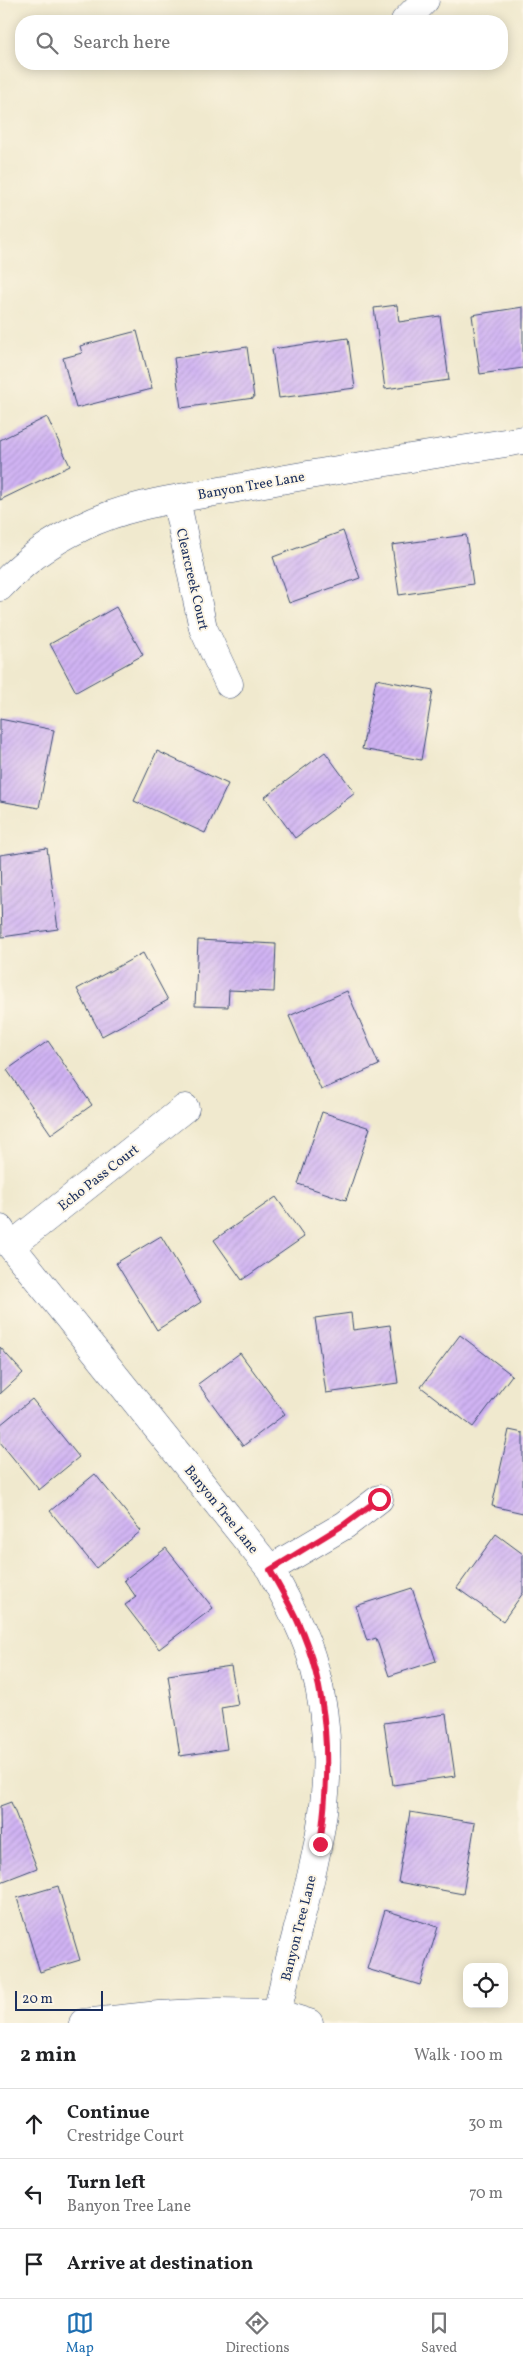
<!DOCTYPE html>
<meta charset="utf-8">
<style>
body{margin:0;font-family:Vollkorn,serif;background:#f6f6f6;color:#202124}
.controls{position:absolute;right:15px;bottom:15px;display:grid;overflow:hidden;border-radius:10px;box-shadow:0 2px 12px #0003}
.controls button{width:45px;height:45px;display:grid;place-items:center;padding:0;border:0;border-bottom:1px solid #e0e0e0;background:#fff;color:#202124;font:25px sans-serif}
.scale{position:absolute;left:15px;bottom:12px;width:88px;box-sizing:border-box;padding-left:5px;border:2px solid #1b2f5e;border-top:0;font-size:14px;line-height:18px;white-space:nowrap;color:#1b2f5e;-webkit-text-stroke:4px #fcf5e5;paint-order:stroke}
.stop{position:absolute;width:15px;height:15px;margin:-11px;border:4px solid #e11d48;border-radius:50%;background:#fff}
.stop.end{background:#e11d48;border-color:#fff;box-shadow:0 1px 5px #0008}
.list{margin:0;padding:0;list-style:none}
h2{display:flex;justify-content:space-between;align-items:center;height:65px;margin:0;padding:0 20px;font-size:21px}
h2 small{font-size:16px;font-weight:400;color:#757577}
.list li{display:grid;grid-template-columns:32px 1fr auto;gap:15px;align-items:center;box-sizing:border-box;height:70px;padding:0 20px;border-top:1px solid #e0e0e0}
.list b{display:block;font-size:19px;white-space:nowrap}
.list p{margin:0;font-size:16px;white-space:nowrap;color:#757577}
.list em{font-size:16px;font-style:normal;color:#757577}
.icon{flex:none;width:28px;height:28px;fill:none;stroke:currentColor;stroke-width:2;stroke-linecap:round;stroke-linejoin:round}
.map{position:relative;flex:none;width:523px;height:2023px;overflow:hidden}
.search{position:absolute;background:#fff;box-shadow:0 2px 12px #0003;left:15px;right:15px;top:15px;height:55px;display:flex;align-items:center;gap:12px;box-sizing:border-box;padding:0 18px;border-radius:20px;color:#757577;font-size:19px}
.sheet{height:275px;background:#fff}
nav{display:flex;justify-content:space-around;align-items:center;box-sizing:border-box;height:70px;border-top:1px solid #e0e0e0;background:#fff;font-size:14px;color:#757577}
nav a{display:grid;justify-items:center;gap:2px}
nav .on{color:#1f6fb2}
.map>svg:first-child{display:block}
</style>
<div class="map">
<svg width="523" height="2023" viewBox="0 0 523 2023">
<defs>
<pattern id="building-hatch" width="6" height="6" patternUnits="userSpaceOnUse" patternTransform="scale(1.25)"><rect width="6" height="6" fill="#d0b3f3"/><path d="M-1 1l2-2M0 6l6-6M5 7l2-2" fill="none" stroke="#b29ad3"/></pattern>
</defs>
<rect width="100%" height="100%" fill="#fcf5e5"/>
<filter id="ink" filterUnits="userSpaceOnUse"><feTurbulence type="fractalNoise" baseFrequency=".02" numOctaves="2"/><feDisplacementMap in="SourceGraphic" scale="10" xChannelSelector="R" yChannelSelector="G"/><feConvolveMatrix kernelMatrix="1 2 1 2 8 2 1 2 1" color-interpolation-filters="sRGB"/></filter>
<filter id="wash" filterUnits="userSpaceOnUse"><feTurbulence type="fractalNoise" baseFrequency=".0096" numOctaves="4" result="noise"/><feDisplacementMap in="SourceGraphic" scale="20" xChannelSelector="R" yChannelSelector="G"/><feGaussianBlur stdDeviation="1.12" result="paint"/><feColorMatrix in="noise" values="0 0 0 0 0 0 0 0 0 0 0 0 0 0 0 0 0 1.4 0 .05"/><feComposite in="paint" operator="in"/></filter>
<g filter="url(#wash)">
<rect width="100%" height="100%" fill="#f0e9ce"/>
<g id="blocks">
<path fill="url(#building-hatch)" d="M 397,305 L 399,322 L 440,316 L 449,380 L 385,389 L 374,308 Z
M 523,307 L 523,368 L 480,374 L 472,315 Z
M 137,331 L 152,389 L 76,408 L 63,358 L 82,353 L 80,346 Z
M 348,338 L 355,388 L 279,398 L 272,349 Z
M 247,347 L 254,398 L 181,408 L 174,358 Z
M 47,417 L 70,466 L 0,500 L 0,440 Z
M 343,531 L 360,578 L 289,603 L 273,557 Z
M 466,535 L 473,584 L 399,595 L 392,545 Z
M 116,607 L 143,655 L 76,692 L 50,644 Z
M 376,679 L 433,690 L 421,760 L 362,749 Z
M 0,719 L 54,730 L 39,808 L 0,801 Z
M 157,751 L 228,784 L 205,833 L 134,801 Z
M 325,752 L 355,793 L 295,838 L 265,797 Z
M 47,848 L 58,929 L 2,937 L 0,855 Z
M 198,940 L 276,944 L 274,992 L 229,990 L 228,1007 L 195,1006 Z
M 143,953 L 168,1000 L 102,1036 L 77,989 Z
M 347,991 L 379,1065 L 321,1090 L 289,1016 Z
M 48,1041 L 92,1105 L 51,1134 L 7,1070 Z
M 322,1112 L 370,1128 L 346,1200 L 298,1184 Z
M 276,1197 L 304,1237 L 242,1280 L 214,1240 Z
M 161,1236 L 201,1302 L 157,1330 L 116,1263 Z
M 351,1313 L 353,1330 L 390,1325 L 398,1383 L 326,1393 L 315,1318 Z
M 460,1335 L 512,1375 L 473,1427 L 421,1387 Z
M 0,1347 L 23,1373 L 0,1394 Z
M 240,1353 L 285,1414 L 243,1446 L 198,1384 Z
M 32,1399 L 79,1457 L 39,1490 L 0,1442 L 0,1425 Z
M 509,1430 L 523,1433 L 523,1513 L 492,1506 Z
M 95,1474 L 141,1531 L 96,1568 L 50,1511 Z
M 496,1534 L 523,1554 L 523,1593 L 503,1621 L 457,1588 Z
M 166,1548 L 213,1608 L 159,1649 L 125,1605 L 136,1597 L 124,1580 Z
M 412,1588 L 436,1661 L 389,1676 L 376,1638 L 367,1641 L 356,1606 Z
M 231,1666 L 238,1705 L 221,1708 L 227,1749 L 180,1756 L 168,1675 Z
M 446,1714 L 455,1776 L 393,1785 L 384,1723 Z
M 11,1802 L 37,1868 L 1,1882 L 0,1806 Z
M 410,1812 L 475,1823 L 463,1894 L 398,1882 Z
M 58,1886 L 80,1960 L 40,1972 L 17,1898 Z
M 385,1910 L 438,1927 L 420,1985 L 367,1969 Z"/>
</g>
</g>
<g filter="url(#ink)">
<use href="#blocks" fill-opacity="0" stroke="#3b4b6f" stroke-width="1"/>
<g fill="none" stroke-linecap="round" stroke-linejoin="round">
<g stroke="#3b4b6f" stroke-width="29">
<path id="street" d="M 405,21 L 425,0
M 176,499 L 203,628 L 229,684
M 0,587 C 23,562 52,541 82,527 C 128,504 182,498 232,489 C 329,470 426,456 523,440
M 0,1229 L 11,1246 L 270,1569 C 287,1601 305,1632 314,1666 C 349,1792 303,1892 277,2013
M 11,1246 L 185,1108
M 270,1569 L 345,1525 L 379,1499
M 83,2023 L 159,2015 L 218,2012 L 277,2013 L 309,2023"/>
</g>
<use href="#street" stroke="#fff" stroke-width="28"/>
</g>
</g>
<g fill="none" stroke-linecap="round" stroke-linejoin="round" filter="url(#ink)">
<path stroke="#e11d48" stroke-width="6" d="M 320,1844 C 331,1767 330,1691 297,1620 C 289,1603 279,1586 270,1570 L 345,1524 L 379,1499"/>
</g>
<g text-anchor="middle" stroke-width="4" stroke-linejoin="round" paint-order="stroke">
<g font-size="14" fill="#1b2f5e" stroke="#fcf5e5">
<text transform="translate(251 485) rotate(-10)" y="5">Banyon Tree Lane</text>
<text transform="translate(193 579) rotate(77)" y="5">Clearcreek Court</text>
<text transform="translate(98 1177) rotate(-38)" y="5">Echo Pass Court</text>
<text transform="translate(222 1509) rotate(51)" y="5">Banyon Tree Lane</text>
<text transform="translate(298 1928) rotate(-76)" y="5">Banyon Tree Lane</text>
</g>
</g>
</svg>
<div class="controls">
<button><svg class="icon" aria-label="locate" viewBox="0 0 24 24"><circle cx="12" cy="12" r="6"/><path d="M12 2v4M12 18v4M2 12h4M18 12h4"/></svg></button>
</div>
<div class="scale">20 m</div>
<div class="stop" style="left:379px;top:1499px"></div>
<div class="stop end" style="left:320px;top:1844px"></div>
<div class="search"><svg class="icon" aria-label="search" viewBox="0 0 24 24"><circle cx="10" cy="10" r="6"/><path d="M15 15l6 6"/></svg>Search here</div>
</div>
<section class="sheet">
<h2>2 min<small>Walk · 100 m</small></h2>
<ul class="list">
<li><svg class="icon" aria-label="ahead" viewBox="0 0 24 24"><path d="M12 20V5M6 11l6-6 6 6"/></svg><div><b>Continue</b><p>Crestridge Court</p></div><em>30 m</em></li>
<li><svg class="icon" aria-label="left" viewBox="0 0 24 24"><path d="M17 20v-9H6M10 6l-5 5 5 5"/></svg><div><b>Turn left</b><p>Banyon Tree Lane</p></div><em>70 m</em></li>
<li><svg class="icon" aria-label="arrive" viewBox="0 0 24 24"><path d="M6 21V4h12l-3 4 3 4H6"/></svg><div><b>Arrive at destination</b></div></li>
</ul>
</section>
<nav>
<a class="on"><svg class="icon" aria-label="map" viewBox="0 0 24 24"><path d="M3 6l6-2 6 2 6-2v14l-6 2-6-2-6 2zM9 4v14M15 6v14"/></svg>Map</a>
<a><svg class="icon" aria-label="directions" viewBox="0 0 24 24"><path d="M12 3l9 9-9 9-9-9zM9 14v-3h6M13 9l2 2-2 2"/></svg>Directions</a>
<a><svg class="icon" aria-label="saved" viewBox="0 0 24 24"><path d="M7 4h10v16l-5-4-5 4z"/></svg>Saved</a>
</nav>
